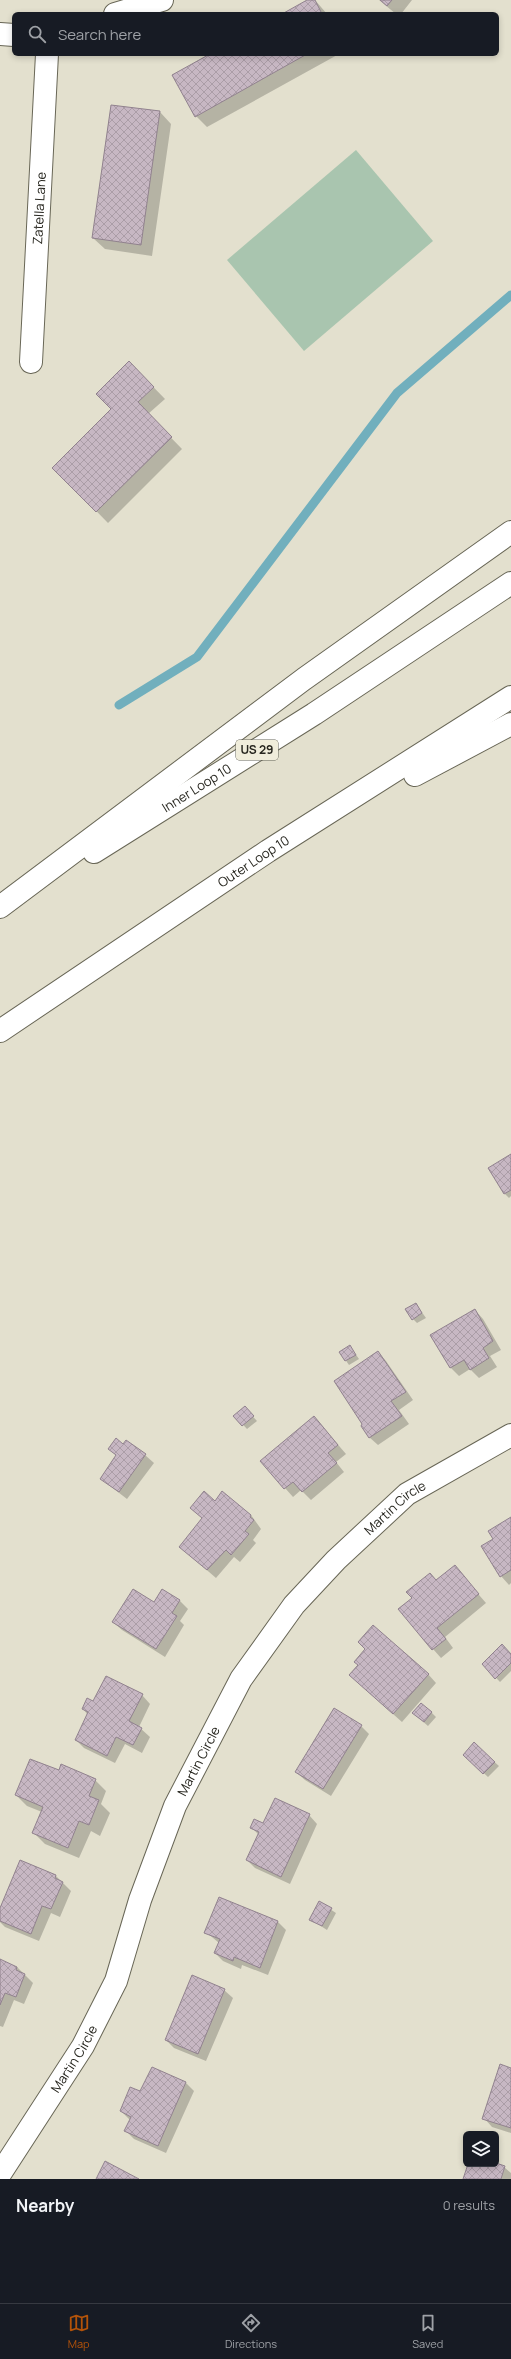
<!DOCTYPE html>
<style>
body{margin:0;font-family:Manrope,sans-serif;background:#20242c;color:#f1f3f6}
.controls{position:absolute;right:12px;bottom:12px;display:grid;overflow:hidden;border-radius:6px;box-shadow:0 2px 6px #0003}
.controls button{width:36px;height:36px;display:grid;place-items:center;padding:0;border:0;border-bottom:1px solid #363941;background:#171b24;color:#f1f3f6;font:20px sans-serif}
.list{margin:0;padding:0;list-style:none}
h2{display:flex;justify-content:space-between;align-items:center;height:52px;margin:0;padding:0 16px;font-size:17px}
h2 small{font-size:13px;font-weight:400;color:#9ea1a6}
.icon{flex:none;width:22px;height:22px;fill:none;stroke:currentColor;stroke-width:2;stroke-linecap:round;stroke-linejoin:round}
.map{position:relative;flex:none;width:511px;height:2179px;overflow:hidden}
.search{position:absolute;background:#171b24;box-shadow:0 2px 6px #0003;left:12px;right:12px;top:12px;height:44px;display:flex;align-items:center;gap:10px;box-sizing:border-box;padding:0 14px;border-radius:6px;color:#9ea1a6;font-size:15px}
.sheet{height:124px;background:#171b24}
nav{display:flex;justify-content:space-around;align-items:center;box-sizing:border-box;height:56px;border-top:1px solid #363941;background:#171b24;font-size:11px;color:#9ea1a6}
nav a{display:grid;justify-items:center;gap:2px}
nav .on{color:#b45309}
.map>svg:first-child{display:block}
</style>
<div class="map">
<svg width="511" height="2179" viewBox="0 0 511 2179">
<defs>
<pattern id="building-cross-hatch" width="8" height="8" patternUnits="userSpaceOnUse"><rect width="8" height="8" fill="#c7b7c3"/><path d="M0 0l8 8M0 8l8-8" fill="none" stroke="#ab9da7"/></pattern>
</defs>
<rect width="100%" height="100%" fill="#e3e0ce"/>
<path fill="#a9c5af" d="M 356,150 L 433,241 L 304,351 L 227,260 Z"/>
<path fill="#0003" d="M 309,0 L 315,0 L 327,14 L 284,14 Z
M 379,0 L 412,0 L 401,14 L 396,14 Z
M 209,54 L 339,54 L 207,127 L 196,116 L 173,75 Z
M 160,112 L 171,124 L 152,256 L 105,249 L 93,238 Z
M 129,362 L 165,399 L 148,414 L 182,449 L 108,523 L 54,468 L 113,409 Z
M 511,1155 L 511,1196 L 509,1198 L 505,1194 Z
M 416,1304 L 426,1318 L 417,1323 L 413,1319 Z
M 475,1310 L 483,1319 L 501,1350 L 490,1356 L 497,1367 L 479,1378 L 470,1369 L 459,1376 L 451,1368 L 432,1335 Z
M 350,1346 L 359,1359 L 349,1365 L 340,1352 Z
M 378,1352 L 386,1361 L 413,1400 L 399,1410 L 409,1424 L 378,1445 L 369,1437 Z
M 249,1412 L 257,1421 L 247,1429 L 235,1416 Z
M 322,1426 L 346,1454 L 336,1462 L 344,1472 L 311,1500 L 301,1490 L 293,1497 L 285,1488 Z
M 123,1445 L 145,1455 L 154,1463 L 127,1499 L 101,1479 L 117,1456 L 110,1449 Z
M 215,1502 L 251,1515 L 261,1529 L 253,1540 L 256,1543 L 240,1562 L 234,1557 L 216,1578 L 180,1547 Z
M 511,1518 L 511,1583 L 509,1585 L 501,1576 L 494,1540 Z
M 454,1566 L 486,1603 L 445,1637 L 453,1648 L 441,1658 L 433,1649 L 436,1580 Z
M 162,1590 L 180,1601 L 188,1609 L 180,1621 L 184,1625 L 165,1657 L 122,1630 L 113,1622 L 154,1603 Z
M 511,1655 L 511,1671 L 500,1682 L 483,1664 Z
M 428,1674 L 436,1683 L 402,1722 L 358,1683 Z
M 142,1695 L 150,1704 L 139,1727 L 150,1737 L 142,1753 L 125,1744 L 115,1763 L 84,1748 L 76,1740 L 88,1715 L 83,1709 Z
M 431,1712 L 436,1717 L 428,1726 L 413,1713 Z
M 361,1726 L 369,1734 L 331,1796 L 305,1780 L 296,1772 Z
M 474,1744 L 499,1766 L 488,1777 L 464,1755 Z
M 95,1780 L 106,1791 L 101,1804 L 110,1813 L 100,1836 L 91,1831 L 79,1858 L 45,1844 L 34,1833 L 42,1812 L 27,1806 L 16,1795 Z
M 309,1815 L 317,1824 L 290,1884 L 255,1868 L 247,1860 L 259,1835 L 252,1828 Z
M 56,1876 L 71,1891 L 60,1917 L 51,1913 L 39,1941 L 5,1927 L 0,1922 L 0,1910 Z
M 219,1899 L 278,1922 L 286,1930 L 268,1975 L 242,1965 L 241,1969 L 223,1961 L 215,1953 L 219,1943 L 206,1932 Z
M 319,1902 L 336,1913 L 327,1930 L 310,1919 Z
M 0,1960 L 17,1967 L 33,1983 L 24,2004 L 14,2000 L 3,2027 L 0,2026 Z
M 224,1990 L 233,1998 L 206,2061 L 174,2048 L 166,2040 Z
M 152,2068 L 186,2083 L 194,2091 L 166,2153 L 134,2139 L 126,2131 L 130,2120 L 121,2111 L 141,2093 Z
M 511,2069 L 511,2133 L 492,2127 L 484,2118 Z
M 504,2167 L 511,2173 L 511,2179 L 464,2179 Z"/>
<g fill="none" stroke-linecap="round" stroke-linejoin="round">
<path stroke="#71afbd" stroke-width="9" d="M 119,705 L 197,657 L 397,393 L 511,295"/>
</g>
<path fill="url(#building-cross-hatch)" stroke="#91828e" d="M 307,0 L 315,0 L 322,14 L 282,14 Z
M 380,0 L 392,0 L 387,6 Z
M 210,54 L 307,54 L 195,117 L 172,75 Z
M 111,105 L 160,111 L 141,245 L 92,238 Z
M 129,361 L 154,387 L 138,402 L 172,437 L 96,512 L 52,468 L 111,409 L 96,394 Z
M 511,1154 L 511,1190 L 504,1194 L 488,1168 Z
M 416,1303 L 422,1313 L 412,1320 L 405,1309 Z
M 475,1309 L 493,1341 L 483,1348 L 489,1358 L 470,1370 L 464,1360 L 450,1368 L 430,1335 Z
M 350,1345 L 356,1355 L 345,1361 L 339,1352 Z
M 378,1351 L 406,1392 L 391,1401 L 402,1416 L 369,1438 L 361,1426 L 362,1424 L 334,1381 Z
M 245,1406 L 254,1416 L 242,1426 L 233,1416 Z
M 314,1416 L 338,1445 L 328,1453 L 337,1463 L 302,1492 L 293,1482 L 284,1489 L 260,1461 Z
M 116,1438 L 123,1444 L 126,1440 L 146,1454 L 119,1492 L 100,1479 L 116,1455 L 108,1449 Z
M 204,1491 L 215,1501 L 222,1491 L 251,1515 L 250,1517 L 254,1520 L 245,1531 L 249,1534 L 231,1555 L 226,1550 L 207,1570 L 179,1547 L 202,1518 L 190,1508 Z
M 511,1517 L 511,1570 L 500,1577 L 481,1546 L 493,1539 L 488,1531 Z
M 455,1565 L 479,1594 L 437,1628 L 446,1639 L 432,1650 L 398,1609 L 412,1598 L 406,1592 L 430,1573 L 436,1580 Z
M 133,1589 L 154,1602 L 162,1589 L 180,1600 L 172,1613 L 177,1616 L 156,1649 L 112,1622 Z
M 373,1625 L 429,1674 L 393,1714 L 349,1675 L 358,1665 L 354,1662 L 365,1649 L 358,1642 Z
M 502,1644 L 511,1654 L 511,1663 L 495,1679 L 482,1664 Z
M 106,1676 L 143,1694 L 129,1721 L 142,1728 L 133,1745 L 116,1737 L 107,1756 L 75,1740 L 88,1712 L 82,1709 L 87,1698 L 93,1701 Z
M 421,1703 L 432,1712 L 424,1722 L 412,1713 Z
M 334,1708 L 362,1725 L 323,1789 L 295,1772 Z
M 474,1742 L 495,1762 L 483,1774 L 463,1755 Z
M 30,1759 L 59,1770 L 61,1764 L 96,1779 L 89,1796 L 99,1800 L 89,1825 L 79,1821 L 68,1848 L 32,1833 L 43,1807 L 15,1795 Z
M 275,1798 L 310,1814 L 281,1877 L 246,1860 L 259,1832 L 250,1828 L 254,1819 L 263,1823 Z
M 20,1860 L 56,1875 L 55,1878 L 63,1882 L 51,1909 L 42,1906 L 31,1934 L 0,1921 L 0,1908 Z
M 219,1897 L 278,1921 L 260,1968 L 234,1957 L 233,1961 L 214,1953 L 220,1939 L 204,1933 Z
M 319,1901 L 332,1908 L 322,1926 L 309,1920 Z
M 0,1959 L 17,1967 L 16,1970 L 25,1974 L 16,1997 L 5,1993 L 0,2005 Z
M 192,1975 L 225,1989 L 198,2054 L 165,2040 Z
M 500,2064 L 511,2068 L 511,2128 L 482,2119 Z
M 152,2067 L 186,2082 L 158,2146 L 124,2131 L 131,2117 L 120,2111 L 130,2087 L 140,2091 Z
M 105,2161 L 139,2179 L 96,2179 Z
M 496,2163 L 505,2166 L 501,2179 L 463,2179 L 468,2164 Z"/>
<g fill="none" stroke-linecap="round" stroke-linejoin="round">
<g stroke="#686656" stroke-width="24">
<g id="street">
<path d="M 115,14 L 162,0"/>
<path d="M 0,34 L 14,35"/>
<path id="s1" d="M 31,362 L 47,54"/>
<path id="s2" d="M 0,2174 L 83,2046 L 116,1981 L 140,1900 L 175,1806 L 241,1679 L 294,1605 L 336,1560 L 407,1494 L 511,1435"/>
</g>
</g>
<g stroke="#686656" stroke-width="24">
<g id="highway">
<path d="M 415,775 L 511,724"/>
<path id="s3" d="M 94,852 L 314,714 L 511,583"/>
<path d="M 0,907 L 304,679 L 511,532"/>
<path id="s4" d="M 0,1031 L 268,851 L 511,697"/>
</g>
</g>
<use href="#street" stroke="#fff" stroke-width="22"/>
<use href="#highway" stroke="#fff" stroke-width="22"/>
</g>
<g text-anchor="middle" stroke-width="3" stroke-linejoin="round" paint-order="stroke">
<rect fill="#f0eddb" stroke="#636257" stroke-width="1" x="236" y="740" width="42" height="20" rx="3"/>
<g font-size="12" font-weight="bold" fill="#27261f">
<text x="257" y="754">US 29</text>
</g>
<g font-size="13" fill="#27261f" stroke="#f0eddb">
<text dy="5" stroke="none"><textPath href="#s1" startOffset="154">Zatella Lane</textPath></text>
<text dy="5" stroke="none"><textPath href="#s3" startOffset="121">Inner Loop 10</textPath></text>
<text dy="5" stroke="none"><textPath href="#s4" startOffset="305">Outer Loop 10</textPath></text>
<text dy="5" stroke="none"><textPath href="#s2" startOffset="785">Martin Circle</textPath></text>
<text dy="5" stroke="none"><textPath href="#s2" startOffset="461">Martin Circle</textPath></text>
<text dy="5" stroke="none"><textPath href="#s2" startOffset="137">Martin Circle</textPath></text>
</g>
</g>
</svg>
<div class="controls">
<button><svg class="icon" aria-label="layers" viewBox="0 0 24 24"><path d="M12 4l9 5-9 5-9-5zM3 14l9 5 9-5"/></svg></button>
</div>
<div class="search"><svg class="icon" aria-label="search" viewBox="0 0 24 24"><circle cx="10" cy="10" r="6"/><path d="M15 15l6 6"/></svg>Search here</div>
</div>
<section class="sheet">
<h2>Nearby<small>0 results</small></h2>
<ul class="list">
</ul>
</section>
<nav>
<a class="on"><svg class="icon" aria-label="map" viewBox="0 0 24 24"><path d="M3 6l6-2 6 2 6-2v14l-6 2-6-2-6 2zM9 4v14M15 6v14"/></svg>Map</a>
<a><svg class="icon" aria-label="directions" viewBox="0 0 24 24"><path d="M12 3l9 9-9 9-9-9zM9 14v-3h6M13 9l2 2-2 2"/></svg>Directions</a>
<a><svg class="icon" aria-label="saved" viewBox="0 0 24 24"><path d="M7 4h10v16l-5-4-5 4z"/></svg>Saved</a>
</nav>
